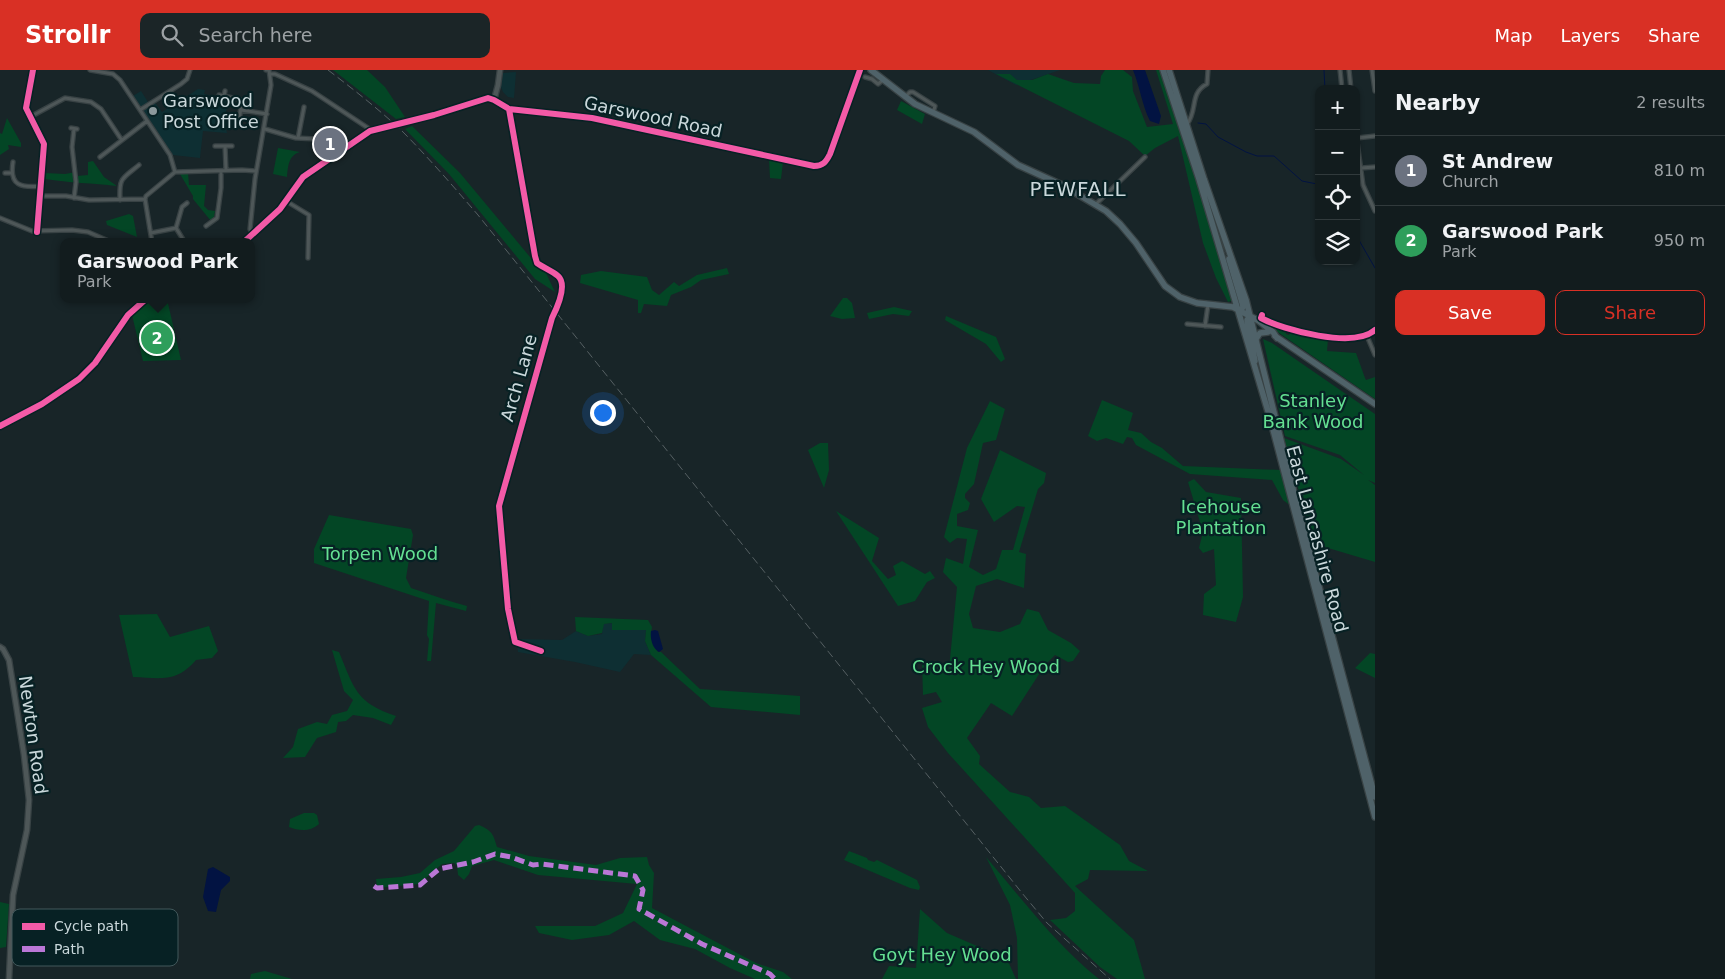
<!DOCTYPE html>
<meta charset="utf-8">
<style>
body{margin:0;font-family:"DejaVu Sans",sans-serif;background:#1b2527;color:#f1f3f6}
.controls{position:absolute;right:15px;top:15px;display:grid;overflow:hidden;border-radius:10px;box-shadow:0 1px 4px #0004}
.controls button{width:45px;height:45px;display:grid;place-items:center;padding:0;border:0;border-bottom:1px solid #313a3c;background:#121c1e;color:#f1f3f6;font:25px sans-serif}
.you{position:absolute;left:602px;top:342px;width:18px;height:18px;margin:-12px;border:4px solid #fff;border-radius:50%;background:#1a73e8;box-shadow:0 0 0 8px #1a73e833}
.badge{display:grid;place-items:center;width:32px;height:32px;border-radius:50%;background:#d93025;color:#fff;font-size:16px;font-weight:700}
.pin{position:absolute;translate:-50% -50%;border:2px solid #fff;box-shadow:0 1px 5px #0006}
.popup{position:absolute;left:60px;top:168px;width:195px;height:65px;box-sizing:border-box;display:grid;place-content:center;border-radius:10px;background:#121c1e;filter:drop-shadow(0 1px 4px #0005);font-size:16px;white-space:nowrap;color:#9ca1a4}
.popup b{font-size:19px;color:#f1f3f6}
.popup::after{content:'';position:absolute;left:50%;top:100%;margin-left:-10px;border:10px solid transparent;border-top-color:#121c1e}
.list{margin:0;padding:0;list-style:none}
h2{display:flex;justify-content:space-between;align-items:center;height:65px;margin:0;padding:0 20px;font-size:21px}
h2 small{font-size:16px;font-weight:400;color:#9ca1a4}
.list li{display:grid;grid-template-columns:32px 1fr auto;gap:15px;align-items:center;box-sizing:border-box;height:70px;padding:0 20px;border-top:1px solid #313a3c}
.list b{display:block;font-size:19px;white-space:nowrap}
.list p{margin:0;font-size:16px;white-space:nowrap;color:#9ca1a4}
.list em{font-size:16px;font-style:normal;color:#9ca1a4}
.actions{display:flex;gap:10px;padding:15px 20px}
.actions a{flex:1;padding:11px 0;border:1px solid #d93025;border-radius:10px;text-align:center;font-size:18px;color:#d93025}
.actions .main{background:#d93025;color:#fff}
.icon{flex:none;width:28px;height:28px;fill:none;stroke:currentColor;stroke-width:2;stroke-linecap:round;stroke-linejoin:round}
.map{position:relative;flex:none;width:1375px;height:909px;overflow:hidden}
header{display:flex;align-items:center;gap:30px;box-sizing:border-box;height:70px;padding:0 25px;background:#d93025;color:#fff}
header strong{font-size:24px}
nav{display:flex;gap:28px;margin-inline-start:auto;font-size:18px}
.search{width:350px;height:45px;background:#1b2527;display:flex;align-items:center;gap:12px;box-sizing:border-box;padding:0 18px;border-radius:10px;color:#9ca1a4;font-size:19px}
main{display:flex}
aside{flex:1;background:#121c1e}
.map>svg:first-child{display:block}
</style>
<header>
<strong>Strollr</strong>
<div class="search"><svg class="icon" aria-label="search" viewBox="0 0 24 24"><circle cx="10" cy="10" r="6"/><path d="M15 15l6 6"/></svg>Search here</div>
<nav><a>Map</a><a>Layers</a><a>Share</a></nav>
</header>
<main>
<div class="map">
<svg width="1375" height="909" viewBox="0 0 1375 909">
<rect width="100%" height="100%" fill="#182528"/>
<path fill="#0e2f33" d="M 988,0 L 1060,0 L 1016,15 Z
M 516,2 L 514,28 L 508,27 L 503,22 L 501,17 L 503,3 Z
M 198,19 L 205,20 L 204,24 L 229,29 L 224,50 L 227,63 L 203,61 L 200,88 L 173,85 L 133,26 L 141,21 L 148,32 L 152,29 L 162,42 Z
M 613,553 L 612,560 L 646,560 L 645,571 L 651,585 L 634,584 L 620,602 L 575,592 L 518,582 L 516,569 L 562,570 L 576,561 L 588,566 L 602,564 L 603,554 Z"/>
<path fill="#034625" d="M 333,0 L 367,0 L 385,17 L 405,47 L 396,49 Z
M 1105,0 L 1123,0 L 1132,7 L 1133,21 L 1147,57 L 1173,54 L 1156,0 L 1161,0 L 1225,201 L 1232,227 L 1231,231 L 1228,232 L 1216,208 L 1203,173 L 1178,66 L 1155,78 L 1145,86 L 1129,71 L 996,4 L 1010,4 L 1017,10 L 1032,10 L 1048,4 L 1074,13 L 1100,14 L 1101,6 Z
M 901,31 L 925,44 L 922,54 L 897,40 Z
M 7,48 L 21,73 L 21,77 L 8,75 L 9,79 L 0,85 L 0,63 L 2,64 Z
M 412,56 L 460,103 L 535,193 L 545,201 L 555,222 L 535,209 L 449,104 L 405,59 Z
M 278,78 L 300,82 C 288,85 288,98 287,107 L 273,104 Z
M 769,89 L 783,92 L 781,109 L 770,108 Z
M 93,91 L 104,107 L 117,116 C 93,113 69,113 45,109 L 45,103 L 65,104 L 76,102 L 77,106 L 88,105 L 88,92 Z
M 188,103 L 189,115 L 206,115 L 204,136 L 208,140 L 215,141 L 214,147 L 211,151 L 193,129 L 193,126 L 180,104 Z
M 129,144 L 133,146 L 137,167 L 107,155 L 106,151 Z
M 727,198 L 729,204 L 701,210 L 691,217 L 671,225 L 667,236 L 644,234 L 641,243 L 638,243 L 638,230 L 580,213 L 581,205 L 601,201 L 647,207 L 652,220 L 659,225 L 674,212 L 679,216 L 697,205 Z
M 843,228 L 847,228 L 852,233 L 855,248 L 842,249 L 830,246 Z
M 149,229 L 167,229 L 181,290 L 143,291 L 132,245 Z
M 894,237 L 912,241 L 909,246 L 893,244 L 869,249 L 867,243 Z
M 946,246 L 996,267 L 1005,289 L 1001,292 L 986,274 L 945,250 Z
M 1267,253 L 1286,261 L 1286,264 L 1289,265 L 1290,263 L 1328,269 L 1327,281 L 1356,283 L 1365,308 L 1366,310 L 1375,307 L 1375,329 L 1266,254 Z
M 1263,269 L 1272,273 L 1375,344 L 1375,413 L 1368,410 L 1375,415 L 1375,492 L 1318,475 L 1313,471 L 1284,368 L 1341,389 L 1364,405 L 1340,385 L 1285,366 Z
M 1102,330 L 1133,343 L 1128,360 L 1141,363 L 1151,372 L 1162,378 L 1183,396 L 1281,400 L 1291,436 L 1283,430 L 1272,410 L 1190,404 L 1136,375 L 1132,368 L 1127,367 L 1123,374 L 1106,368 L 1097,371 L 1088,366 Z
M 990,331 L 1005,339 L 996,370 L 983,373 L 974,414 L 965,424 L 965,428 L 970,433 L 968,440 L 957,444 L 957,456 L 978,460 L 969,497 L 983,505 L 996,499 L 1002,480 L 1013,480 L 1025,437 L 1017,436 L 994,452 L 981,429 L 1000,380 L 1046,403 L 1044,413 L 1038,419 L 1019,482 L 1026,484 L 1024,518 L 997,509 L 976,516 L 969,544 L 973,558 L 1000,562 L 1020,554 L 1027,539 L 1039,542 L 1048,560 L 1071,573 L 1080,581 L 1073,591 L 1068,592 L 1055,585 L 1045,595 L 1012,646 L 991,633 L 967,668 L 980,686 L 979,694 L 1010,722 L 1029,727 L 1041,738 L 1065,736 L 1120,775 L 1129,791 L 1148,801 L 1090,800 L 1088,809 L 1075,816 L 1134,870 L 1145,909 L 1117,909 L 1100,897 L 1050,850 L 1066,848 L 1075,841 L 1075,823 L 948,683 L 928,657 L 922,638 L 942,632 L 936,622 L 923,625 L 922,594 L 949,599 L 957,517 L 943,502 L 946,488 L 963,494 L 967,469 L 957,468 L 950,473 L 944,467 L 967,378 Z
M 820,373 L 828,373 L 829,400 L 824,418 L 808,380 Z
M 1194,409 L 1206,422 L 1241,428 L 1243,527 L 1236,552 L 1203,545 L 1204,524 L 1216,515 L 1214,479 L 1203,483 L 1199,478 L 1203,462 L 1188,412 Z
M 836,441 L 879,468 L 872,491 L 888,509 L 896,505 L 893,496 L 902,491 L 925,504 L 930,501 L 935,508 L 927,512 L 915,531 L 898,536 Z
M 329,445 L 411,459 L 413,465 L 406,508 L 411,518 C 430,524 448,531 467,536 L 466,541 L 436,533 L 431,591 L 427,591 L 429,569 L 427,565 L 429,531 L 314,493 L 314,479 Z
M 157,544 L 170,567 L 209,556 L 218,581 L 212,588 L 196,590 C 176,613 161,608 133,607 L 119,545 Z
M 575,547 L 648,550 L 652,557 C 650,568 653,573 658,582 L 661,582 L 700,619 L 800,626 L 800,645 L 711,637 L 651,585 L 645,571 L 646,560 L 612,560 L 612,553 L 604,554 L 602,563 L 588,566 L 576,561 Z
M 332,580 L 339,582 C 354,618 356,633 396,646 L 391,655 L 373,648 L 353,645 L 346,651 L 338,652 L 336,662 L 317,668 L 305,687 L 283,688 L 293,677 L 298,659 L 317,652 L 327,654 L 332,645 L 347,641 L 353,630 L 344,621 Z
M 1370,583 L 1375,584 L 1375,608 L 1355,598 Z
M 304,743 L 314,743 L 317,745 L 319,754 C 310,762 299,761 289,757 L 290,749 Z
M 479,755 C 492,761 493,763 497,777 L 529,786 L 596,795 L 620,788 L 647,787 L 649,795 L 654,803 L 652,838 L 756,893 L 783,902 L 792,909 L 755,909 L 730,898 L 695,879 L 660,870 L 634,851 L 609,865 L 572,870 L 539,863 L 535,856 L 595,856 L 623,843 L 637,814 L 538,805 L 494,790 L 472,796 L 469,804 L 464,810 L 458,805 L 457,796 L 454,793 L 442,794 L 419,814 L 377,818 L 376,809 L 401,807 L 420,803 L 435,790 L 454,781 L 475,756 Z
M 849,781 L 867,788 L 868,790 L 874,792 L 877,790 L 917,810 L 920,817 L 919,820 L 910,818 L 844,790 Z
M 986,787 C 1022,829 1056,875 1099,909 L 1018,909 L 1017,868 L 1010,835 Z
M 0,832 L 9,834 L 6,877 L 0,878 Z
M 920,839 L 947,863 L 1007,889 L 1016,909 L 882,909 L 889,896 L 916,898 Z
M 265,901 L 292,909 L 250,909 L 251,904 Z"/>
<path fill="#021342" d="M 1133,0 L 1145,0 L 1161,46 L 1159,54 L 1150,51 C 1142,35 1140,17 1133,0 Z
M 655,560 L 658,561 L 663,579 L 659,582 C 652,578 650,568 651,561 Z
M 213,797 L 230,807 L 230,811 L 221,820 L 216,842 L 208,841 L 203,827 L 208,799 Z"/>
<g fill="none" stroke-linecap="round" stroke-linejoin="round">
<path stroke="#021342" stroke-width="1" d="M 1324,0 L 1325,19
M 1198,53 L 1206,54 L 1218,67 L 1246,82 L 1257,86 L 1274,86 L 1302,111 L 1317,114 L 1319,116
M 1356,165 L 1375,198"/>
<g stroke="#384244" stroke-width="5.5">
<path id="street" d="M 33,0 L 26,38 L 44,74 L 37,162
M 90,0 L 113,4 L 120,10 L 170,85 L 175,102
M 266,0 L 267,0
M 1340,0 L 1342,19
M 1349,0 L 1351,19
M 1372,0 L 1375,21
M 270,4 L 275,4 L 312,21 L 368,58 L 370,61
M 865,7 L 872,9 L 878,14 L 883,10
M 219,25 L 242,30 L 239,51
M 224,26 L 225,21
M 905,27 L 910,22 L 913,22 L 935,36 L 933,43
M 509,39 L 535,186 C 540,202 558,200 561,211 C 562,217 561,223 561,228
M 140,40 L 181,14 L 187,9 L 190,0
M 241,40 L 267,44
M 30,47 L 65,28 L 91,32 L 101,39 L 121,69
M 1187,54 C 1198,41 1189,23 1207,14 L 1208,0
M 71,58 L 77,59
M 74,59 L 72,77 L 76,112 L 74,128
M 265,59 L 296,68 L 317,69 L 331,87
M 1356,64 L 1363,115 L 1375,141
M 298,68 L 304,37
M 1357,68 L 1375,66
M 215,76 L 232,76
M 225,76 L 226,100
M 100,87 L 147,51
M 13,92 C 9,116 21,118 42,116
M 1361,98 L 1375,97
M 5,103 L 11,103
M 41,126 L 66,126 L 89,130 L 145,129
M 120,130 C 119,107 122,109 139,95
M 286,131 L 309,145 L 308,188
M 1096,134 L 1145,87
M 0,148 L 32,161 L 72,160 L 88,162 L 111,172
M 206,156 L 217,148 L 221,118 L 221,101
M 176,158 L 184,171
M 151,163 L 176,158 L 182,137 L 187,133
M 252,164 L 250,159 L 255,109 L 271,15 L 269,0
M 152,172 L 145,129 L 146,126 L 175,102 L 242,100 L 256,101
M 1262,245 L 1261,248 C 1283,260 1354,279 1375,260
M 1187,254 L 1221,257
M 1205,256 L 1208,235
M 1367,266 L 1375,285
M 541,581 L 515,572 L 508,539 L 499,436 L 552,248"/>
</g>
<g stroke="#384244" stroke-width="7">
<path id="secondary" d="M 494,30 L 498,15 L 500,0
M 405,52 L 434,45 L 488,28 L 494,30 L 509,39 L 592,48 L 814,96 C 823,96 826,92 830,84 L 860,0
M 244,172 L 280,139 L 299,112 L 308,103 L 370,61 L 385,57
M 0,356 L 42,334 L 79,309 L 95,293 L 128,245 L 146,229
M 0,577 L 3,579 L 9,590 L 24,685 L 29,730 L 27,760 L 13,825 L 9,909"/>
</g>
<g stroke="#384244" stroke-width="8">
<path id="highway" d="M 871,0 L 915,34 L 974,62 L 1018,95 L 1062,115 L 1106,141 L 1120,154 L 1136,173 L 1165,216 L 1180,227 L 1197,233 L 1233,237 L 1259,251 L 1273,262 L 1277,268
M 1163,0 L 1199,109 L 1270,348 L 1375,747
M 1169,0 L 1204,109 L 1246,230 L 1294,423 L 1375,727
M 1229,189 L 1243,236 L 1241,242
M 1250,246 L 1247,250 L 1255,291
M 1275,266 L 1375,334
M 1256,269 L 1260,263 L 1268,262"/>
</g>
<use href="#street" stroke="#4e5758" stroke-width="3"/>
<use href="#secondary" stroke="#4e5758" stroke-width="4.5"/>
<use href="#highway" stroke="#4f6269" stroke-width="5.5"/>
<path stroke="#566063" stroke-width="1" stroke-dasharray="8 4" stroke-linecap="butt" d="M 328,0 C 353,19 377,38 400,59 C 427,86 453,116 478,145 L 1022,823 L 1047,853 L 1110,909"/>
<g stroke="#384244" stroke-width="5.5" stroke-linecap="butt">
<path id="street-bridge" d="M 552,248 L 561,228"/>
</g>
<g stroke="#384244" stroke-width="7" stroke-linecap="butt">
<path id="secondary-bridge" d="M 385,57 L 405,52"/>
</g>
<use href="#street-bridge" stroke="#4e5758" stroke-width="3"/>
<use href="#secondary-bridge" stroke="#4e5758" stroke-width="4.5"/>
<path stroke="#ba77d6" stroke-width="5" stroke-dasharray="10 5" stroke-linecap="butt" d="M 374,816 L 377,818 L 420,815 L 439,799 L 473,792 L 495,784 L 511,787 L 533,795 L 542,794 L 635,806 L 643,820 L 639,839 L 702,874 L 770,904 L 775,909"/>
<g stroke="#072124" stroke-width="9">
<path id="cycleway" d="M 33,0 L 26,38 L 44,74 L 37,162
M 509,39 L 535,186 L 537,193 C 544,198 552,201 558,206 C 568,215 557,238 552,248 L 499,436 L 508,539 L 515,572 L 541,581
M 244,172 L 280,139 L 303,107 L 370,61 L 434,45 L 488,28 L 494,30 L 509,39 L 592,48 L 814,96 C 823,96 826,92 830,84 L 860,0
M 1262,245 L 1261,248 C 1283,260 1354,279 1375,260
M 0,356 L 42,334 L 79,309 L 95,293 L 128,245 L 146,229"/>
</g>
<use href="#cycleway" stroke="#f35aa7" stroke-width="6"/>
</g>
<circle fill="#8c999c" stroke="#072124" stroke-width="2" cx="153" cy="41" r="5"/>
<g text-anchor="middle" stroke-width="4.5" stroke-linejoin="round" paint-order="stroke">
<g font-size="18" fill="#cad8db" stroke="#072124" text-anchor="start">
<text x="163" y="37">Garswood<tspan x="163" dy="21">Post Office</tspan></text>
</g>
<g font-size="18" fill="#cad8db" stroke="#072124">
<text transform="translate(653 47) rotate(12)" y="6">Garswood Road</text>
<text transform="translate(519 308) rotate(-74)" y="6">Arch Lane</text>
<text transform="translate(1317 469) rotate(75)" y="6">East Lancashire Road</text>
<text transform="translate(33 665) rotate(82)" y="6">Newton Road</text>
</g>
<g font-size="18" fill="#64e092" stroke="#072124">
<text x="1313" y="337">Stanley<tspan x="1313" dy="21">Bank Wood</tspan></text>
<text x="1221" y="443">Icehouse<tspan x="1221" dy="21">Plantation</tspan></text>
<text x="380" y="490">Torpen Wood</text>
<text x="986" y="603">Crock Hey Wood</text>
<text x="942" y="891">Goyt Hey Wood</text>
</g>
<g font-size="20" letter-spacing="1" fill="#cad8db" stroke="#072124">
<text x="1078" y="126">PEWFALL</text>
</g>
</g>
<rect x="12" y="839" width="166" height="57" rx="8" fill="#072124" stroke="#42585b" stroke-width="1"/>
<rect x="22" y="853" width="23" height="7" fill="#f35aa7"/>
<rect x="22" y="876" width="23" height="6" fill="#ba77d6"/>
<g font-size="14" fill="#cad8db">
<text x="54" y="861">Cycle path</text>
<text x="54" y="884">Path</text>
</g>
</svg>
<div class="controls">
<button>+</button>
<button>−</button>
<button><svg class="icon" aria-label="locate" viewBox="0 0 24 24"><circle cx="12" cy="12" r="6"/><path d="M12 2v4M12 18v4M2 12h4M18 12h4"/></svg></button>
<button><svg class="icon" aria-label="layers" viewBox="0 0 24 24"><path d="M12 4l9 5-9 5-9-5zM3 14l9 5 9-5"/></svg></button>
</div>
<div class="you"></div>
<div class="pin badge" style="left:330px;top:74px;background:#6b7280">1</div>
<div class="pin badge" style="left:157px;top:268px;background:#2e9e5b">2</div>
<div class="popup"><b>Garswood Park</b>Park</div>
</div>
<aside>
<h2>Nearby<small>2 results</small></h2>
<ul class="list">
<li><span class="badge" style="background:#6b7280">1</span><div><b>St Andrew</b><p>Church</p></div><em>810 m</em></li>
<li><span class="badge" style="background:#2e9e5b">2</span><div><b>Garswood Park</b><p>Park</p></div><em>950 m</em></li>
</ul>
<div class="actions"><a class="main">Save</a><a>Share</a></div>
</aside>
</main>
